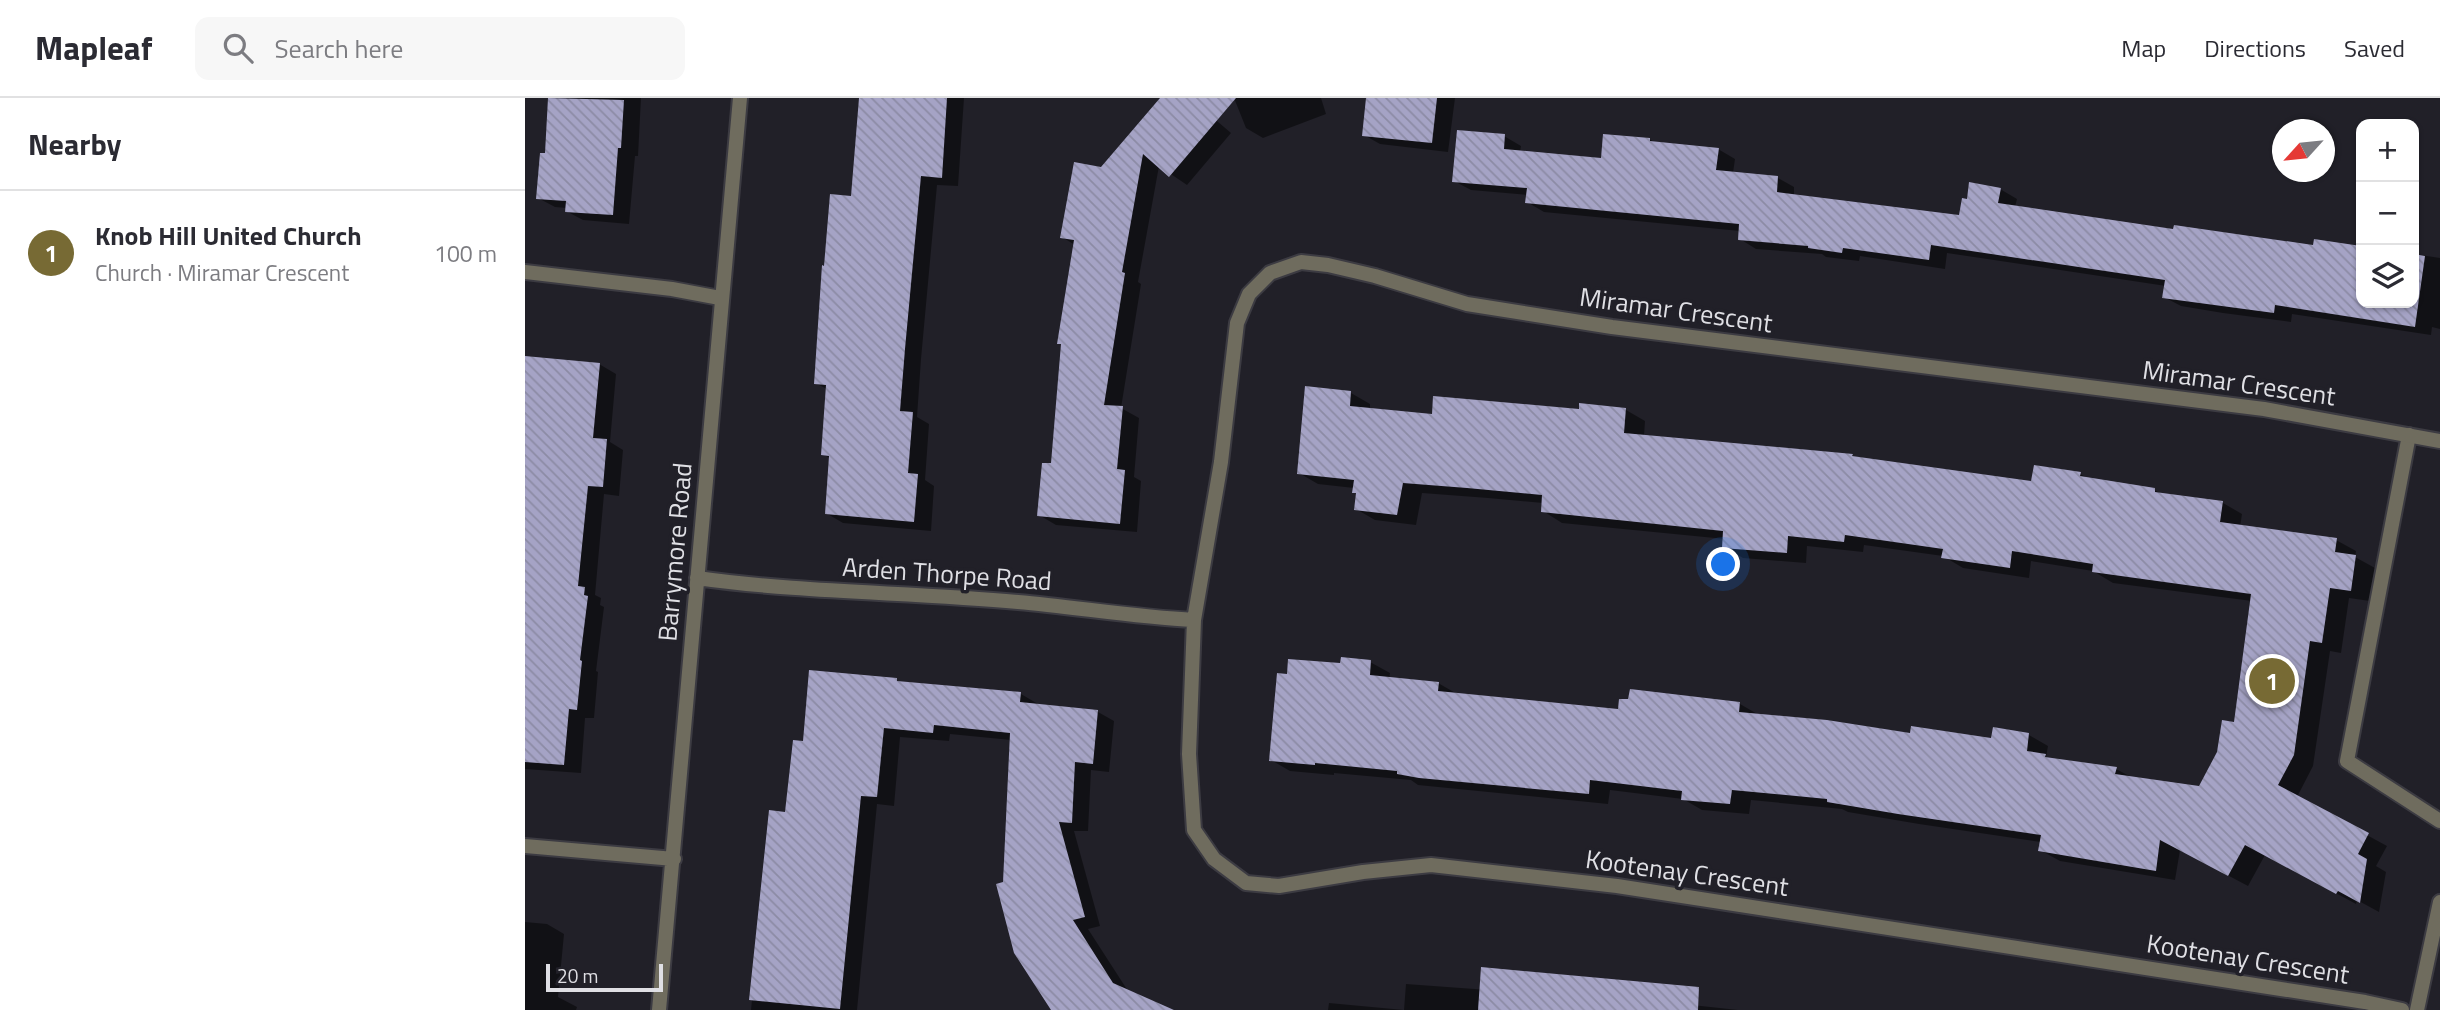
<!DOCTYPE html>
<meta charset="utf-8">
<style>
body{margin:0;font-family:"Titillium Web",sans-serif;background:#f7f7f7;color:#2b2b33}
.controls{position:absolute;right:21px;top:21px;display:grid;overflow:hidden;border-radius:14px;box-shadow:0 2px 5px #0004}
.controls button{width:63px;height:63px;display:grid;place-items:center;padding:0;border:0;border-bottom:2px solid #e1e1e2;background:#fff;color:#2b2b33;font:35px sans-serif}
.compass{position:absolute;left:1747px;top:21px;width:63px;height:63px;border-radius:50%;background:#fff;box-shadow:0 2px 5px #0004;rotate:243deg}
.scale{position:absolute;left:21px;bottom:18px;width:117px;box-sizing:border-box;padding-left:7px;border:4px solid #dfdfe4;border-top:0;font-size:19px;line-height:24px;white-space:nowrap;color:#dfdfe4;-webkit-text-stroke:5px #212028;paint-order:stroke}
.you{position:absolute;left:1199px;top:467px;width:24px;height:24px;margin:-18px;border:5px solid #fff;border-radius:50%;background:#1a73e8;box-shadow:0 0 0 10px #1a73e833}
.badge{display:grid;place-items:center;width:46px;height:46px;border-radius:50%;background:#776a34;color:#fff;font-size:23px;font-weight:700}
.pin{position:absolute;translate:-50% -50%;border:4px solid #fff;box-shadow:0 2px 7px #0006}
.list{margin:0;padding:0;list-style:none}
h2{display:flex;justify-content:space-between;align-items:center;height:91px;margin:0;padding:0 28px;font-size:30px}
h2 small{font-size:23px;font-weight:400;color:#7c7c81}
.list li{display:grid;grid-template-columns:46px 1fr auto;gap:21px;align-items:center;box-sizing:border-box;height:126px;padding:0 28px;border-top:2px solid #e1e1e2}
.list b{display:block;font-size:26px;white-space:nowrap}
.list p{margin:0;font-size:23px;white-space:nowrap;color:#7c7c81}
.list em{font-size:23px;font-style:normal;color:#7c7c81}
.icon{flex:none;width:38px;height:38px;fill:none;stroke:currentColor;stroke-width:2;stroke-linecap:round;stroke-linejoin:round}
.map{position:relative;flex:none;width:1915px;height:912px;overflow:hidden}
header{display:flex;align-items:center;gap:42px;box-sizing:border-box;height:98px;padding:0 35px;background:#fff;border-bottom:2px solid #e1e1e2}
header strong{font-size:33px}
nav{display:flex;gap:38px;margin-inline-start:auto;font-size:24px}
.search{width:490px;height:63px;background:#f7f7f7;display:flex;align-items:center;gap:18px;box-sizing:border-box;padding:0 24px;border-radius:14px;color:#7c7c81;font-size:26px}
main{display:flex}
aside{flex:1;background:#fff}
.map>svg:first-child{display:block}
</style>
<header>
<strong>Mapleaf</strong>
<div class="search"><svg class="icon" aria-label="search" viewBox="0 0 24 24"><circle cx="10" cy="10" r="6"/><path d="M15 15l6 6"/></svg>Search here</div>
<nav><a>Map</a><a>Directions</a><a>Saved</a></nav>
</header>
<main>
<aside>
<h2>Nearby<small></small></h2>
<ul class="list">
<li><span class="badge">1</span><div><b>Knob Hill United Church</b><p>Church · Miramar Crescent</p></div><em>100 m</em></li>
</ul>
</aside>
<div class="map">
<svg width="1915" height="912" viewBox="0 0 1915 912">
<defs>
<pattern id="building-back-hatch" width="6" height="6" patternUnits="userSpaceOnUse" patternTransform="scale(1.75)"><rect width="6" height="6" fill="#a5a3c5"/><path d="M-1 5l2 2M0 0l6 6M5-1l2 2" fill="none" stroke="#8c8ba5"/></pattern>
</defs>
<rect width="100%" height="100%" fill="#212028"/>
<path fill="#0007" d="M 25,0 L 116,0 L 113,58 L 110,58 L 104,126 L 58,122 L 41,113 L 42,110 L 30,109 L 13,100 L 21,57 Z
M 335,0 L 439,0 L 433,88 L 412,87 L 396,261 L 392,319 L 404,326 L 400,382 L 409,388 L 406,433 L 318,425 L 301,415 L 306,361 L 298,356 L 302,291 L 290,285 L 328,100 Z
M 637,0 L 665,0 L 706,35 L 662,87 L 634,68 L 613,184 L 616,186 L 596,310 L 614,320 L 609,379 L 616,383 L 612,434 L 531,427 L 514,417 L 527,367 L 538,247 L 534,245 L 550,147 L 537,139 L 577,71 Z
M 709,0 L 796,0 L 801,16 L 738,40 L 721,30 Z
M 843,0 L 930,0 L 923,54 L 855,46 L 839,37 Z
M 979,38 L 996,48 L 995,54 L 1078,62 L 1124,41 L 1131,45 L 1193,51 L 1210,61 L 1208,75 L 1253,80 L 1269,89 L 1269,98 L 1436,119 L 1443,103 L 1475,91 L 1492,101 L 1490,109 L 1650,133 L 1790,149 L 1790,143 L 1836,149 L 1836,205 L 1889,205 L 1889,156 L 1915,160 L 1915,231 L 1907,229 L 1906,237 L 1767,216 L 1766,224 L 1698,215 L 1656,208 L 1639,199 L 1641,188 L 1422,155 L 1420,171 L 1335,158 L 1334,163 L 1301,159 L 1297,156 L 1231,151 L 1215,141 L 1215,133 L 1019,114 L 1002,104 L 1003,97 L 946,92 L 929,83 Z
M 0,259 L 74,266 L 91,276 L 85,344 L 98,352 L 94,398 L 79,396 L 70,497 L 76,500 L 75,507 L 79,509 L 71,573 L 73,574 L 69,620 L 60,620 L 56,675 L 0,671 Z
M 826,295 L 845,306 L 845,311 L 908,318 L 1101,312 L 1120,323 L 1119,338 L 1327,358 L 1332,360 L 1508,385 L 1555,376 L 1567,382 L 1629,392 L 1637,396 L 1698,405 L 1717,416 L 1715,429 L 1811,442 L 1831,453 L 1830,459 L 1850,470 L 1845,503 L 1824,500 L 1816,555 L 1805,553 L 1788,668 L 1772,699 L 1862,748 L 1851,768 L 1861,774 L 1854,814 L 1832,802 L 1831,806 L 1740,757 L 1723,788 L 1655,752 L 1650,782 L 1535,763 L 1515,752 L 1516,744 L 1394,726 L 1323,714 L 1317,711 L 1226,702 L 1224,716 L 1177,712 L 1158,701 L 1085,692 L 1083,706 L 893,687 L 886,682 L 809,675 L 809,677 L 765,673 L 746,662 L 764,577 L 817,567 L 845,564 L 865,575 L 864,581 L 913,585 L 934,597 L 1094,613 L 1215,606 L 1234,617 L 1387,637 L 1468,642 L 1504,637 L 1523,648 L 1521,659 L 1527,662 L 1591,671 L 1608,680 L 1675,690 L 1710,626 L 1727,503 L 1588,485 L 1568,473 L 1506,463 L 1504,480 L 1438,470 L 1418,458 L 1339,447 L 1338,454 L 1282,448 L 1281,465 L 1218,460 L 1199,449 L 1200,441 L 1037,425 L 1018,413 L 1018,405 L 963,400 L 897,395 L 891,427 L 850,422 L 831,411 L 833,396 L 829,390 L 793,386 L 774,375 Z
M 371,582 L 377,586 L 496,596 L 513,606 L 573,614 L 589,623 L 584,674 L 566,672 L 563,733 L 549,733 L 575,828 L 563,831 L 603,893 L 645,912 L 529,912 L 479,786 L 486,642 L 425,636 L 424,643 L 375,639 L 369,708 L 352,706 L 332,912 L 226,912 L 245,714 L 262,716 L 279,645 Z
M 0,824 L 22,826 L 39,836 L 33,899 L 52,909 L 51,912 L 0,912 Z
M 881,886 L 1167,907 L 1213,912 L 803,912 L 804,905 L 879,912 Z"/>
<path fill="url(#building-back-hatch)" d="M 23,0 L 99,2 L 96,50 L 93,50 L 88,117 L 40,114 L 41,103 L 11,101 L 15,55 L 20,55 Z
M 334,0 L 422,0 L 417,80 L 396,78 L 380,251 L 375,313 L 388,314 L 383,375 L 393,376 L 389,424 L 300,416 L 304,358 L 296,357 L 301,287 L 289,286 L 297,167 L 299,168 L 305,96 L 326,98 Z
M 635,0 L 711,0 L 644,79 L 618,56 L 597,174 L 600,175 L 579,307 L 598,308 L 592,371 L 600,372 L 595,426 L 512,418 L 517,365 L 526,365 L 536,246 L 532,246 L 549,142 L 535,140 L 549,64 L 576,69 Z
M 841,0 L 912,0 L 907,45 L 837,38 Z
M 932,32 L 980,36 L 979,51 L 1076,60 L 1078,36 L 1125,40 L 1125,43 L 1194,50 L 1191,72 L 1253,78 L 1252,94 L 1434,117 L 1437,100 L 1442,101 L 1444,84 L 1476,90 L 1473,105 L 1648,131 L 1649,127 L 1788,147 L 1789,141 L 1836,148 L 1836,205 L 1889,205 L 1889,156 L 1900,158 L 1890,229 L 1750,207 L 1749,215 L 1637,200 L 1640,182 L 1406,147 L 1404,162 L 1318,150 L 1317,155 L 1283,150 L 1283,148 L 1213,142 L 1214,126 L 1000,105 L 1002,90 L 927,84 Z
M 0,258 L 75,265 L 68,340 L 82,341 L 78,389 L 63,388 L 53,488 L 60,489 L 59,497 L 63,498 L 55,562 L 57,563 L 52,612 L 44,611 L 39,667 L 0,664 Z
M 780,288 L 826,293 L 825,308 L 907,316 L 908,298 L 1054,311 L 1054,305 L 1101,310 L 1099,335 L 1328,356 L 1327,358 L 1506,383 L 1509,367 L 1556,374 L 1555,378 L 1630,390 L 1630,394 L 1698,403 L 1695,424 L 1812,440 L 1810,454 L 1831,457 L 1826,493 L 1805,490 L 1797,545 L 1785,543 L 1769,657 L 1753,687 L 1844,735 L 1833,756 L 1842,761 L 1835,805 L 1813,793 L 1811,796 L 1720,747 L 1703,778 L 1635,742 L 1631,773 L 1513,753 L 1516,737 L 1373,716 L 1302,704 L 1302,701 L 1207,692 L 1205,706 L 1156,702 L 1157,693 L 1065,682 L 1064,696 L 894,680 L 872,676 L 872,673 L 790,665 L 790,667 L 744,663 L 752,575 L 762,576 L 763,561 L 815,565 L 816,559 L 846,562 L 845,577 L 914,584 L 913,593 L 1093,611 L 1094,601 L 1103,601 L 1105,591 L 1215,604 L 1214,614 L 1302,622 L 1385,635 L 1386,628 L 1466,640 L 1468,629 L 1504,635 L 1502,653 L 1521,656 L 1520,659 L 1592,669 L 1590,676 L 1674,688 L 1692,654 L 1697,622 L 1709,624 L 1726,496 L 1567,474 L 1568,466 L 1487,453 L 1485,470 L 1416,460 L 1418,451 L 1320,437 L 1319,444 L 1263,438 L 1262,455 L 1197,450 L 1198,433 L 1016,414 L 1017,397 L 942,390 L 878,385 L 872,417 L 829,412 L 831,395 L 827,395 L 829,382 L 772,376 Z
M 284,572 L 372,580 L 372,583 L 496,594 L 495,604 L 573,612 L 568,666 L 550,664 L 547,725 L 534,724 L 560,819 L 548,822 L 588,885 L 649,912 L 526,912 L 489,855 L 471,786 L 478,784 L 485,635 L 409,627 L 408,635 L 359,630 L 352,699 L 336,698 L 315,911 L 224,902 L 244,712 L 260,714 L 268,642 L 278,643 Z
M 956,869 L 1174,889 L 1173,912 L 953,912 Z"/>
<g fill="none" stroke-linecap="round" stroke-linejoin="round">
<g stroke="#3c3b42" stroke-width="18">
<path id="lane" d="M 1884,337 L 1822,663 L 1915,723"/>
</g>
<g stroke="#3c3b42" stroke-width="18">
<path id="street" d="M 0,174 L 147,191 L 195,200
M 172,480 C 278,495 386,494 493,504 C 551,509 609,519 669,522
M 0,748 L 149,761
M 134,912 L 215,0
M 1877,912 L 1840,904 L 1092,788 L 906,767 L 838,774 L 754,788 L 721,785 L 689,761 L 669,732 L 664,656 L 669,522 L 696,364 L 712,225 L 724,196 L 745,175 L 776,164 L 803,167 L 850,178 L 942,206 L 1087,229 L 1739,311 L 1915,343
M 1892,912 L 1915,804"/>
</g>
<use href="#lane" stroke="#6f6c5e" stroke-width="14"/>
<use href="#street" stroke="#6f6c5e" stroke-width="14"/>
</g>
<g text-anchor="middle" stroke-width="7" stroke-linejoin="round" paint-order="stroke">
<g font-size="26" fill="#dfdfe4" stroke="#212028">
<text transform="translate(1151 212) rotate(8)" y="9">Miramar Crescent</text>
<text transform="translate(1714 285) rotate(8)" y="9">Miramar Crescent</text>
<text transform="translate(150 454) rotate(-85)" y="9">Barrymore Road</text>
<text transform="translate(422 476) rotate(4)" y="9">Arden Thorpe Road</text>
<text transform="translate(1162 775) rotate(8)" y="9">Kootenay Crescent</text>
<text transform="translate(1723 861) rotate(9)" y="9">Kootenay Crescent</text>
</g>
</g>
</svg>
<div class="controls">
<button>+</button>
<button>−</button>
<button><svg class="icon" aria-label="layers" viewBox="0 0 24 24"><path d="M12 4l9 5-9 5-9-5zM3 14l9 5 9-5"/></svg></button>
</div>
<svg class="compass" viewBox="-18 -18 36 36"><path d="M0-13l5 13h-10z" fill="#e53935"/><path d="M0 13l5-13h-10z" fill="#7c7c81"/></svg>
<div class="scale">20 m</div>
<div class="you"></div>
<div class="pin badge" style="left:1747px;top:583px">1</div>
</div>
</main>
